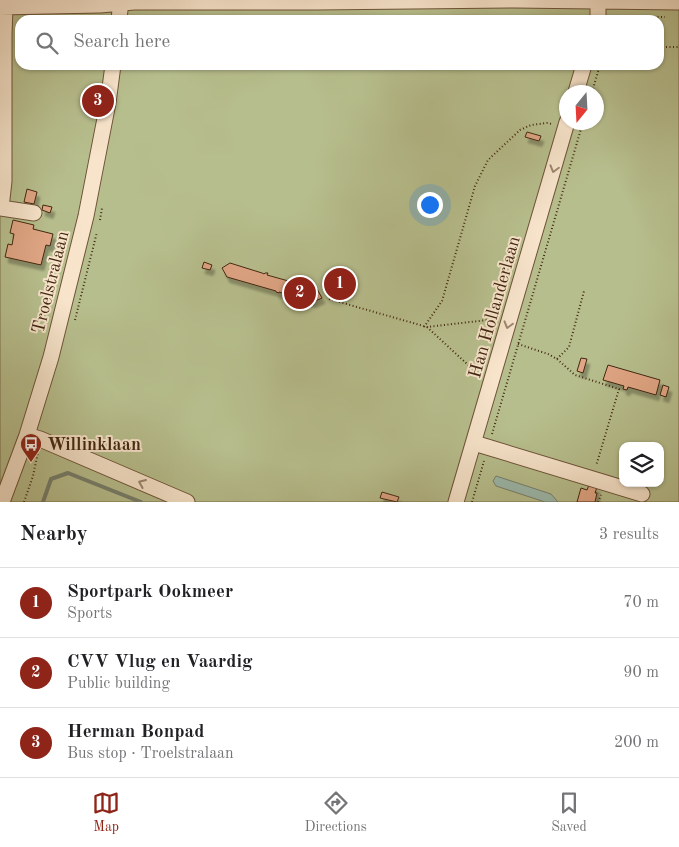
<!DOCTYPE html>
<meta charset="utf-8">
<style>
body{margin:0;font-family:"Old Standard TT",serif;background:#f6f6f6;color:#202124}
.controls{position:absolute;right:15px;bottom:15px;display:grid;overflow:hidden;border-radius:10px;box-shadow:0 1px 4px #0004}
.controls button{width:45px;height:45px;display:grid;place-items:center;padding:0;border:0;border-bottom:1px solid #e0e0e0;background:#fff;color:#202124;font:25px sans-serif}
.compass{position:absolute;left:559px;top:85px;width:45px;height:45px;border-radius:50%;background:#fff;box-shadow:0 1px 4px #0004;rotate:198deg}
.you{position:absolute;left:429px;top:204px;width:18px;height:18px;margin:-12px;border:4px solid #fff;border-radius:50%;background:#1a73e8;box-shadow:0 0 0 8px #1a73e833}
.badge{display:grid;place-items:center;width:32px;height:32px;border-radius:50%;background:#8f2418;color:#fff;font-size:16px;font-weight:700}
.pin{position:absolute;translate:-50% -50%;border:2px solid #fff;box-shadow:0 1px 5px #0006}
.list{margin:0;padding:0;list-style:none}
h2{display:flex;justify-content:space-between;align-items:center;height:65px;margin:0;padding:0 20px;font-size:21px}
h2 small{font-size:16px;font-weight:400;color:#757577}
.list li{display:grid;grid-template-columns:32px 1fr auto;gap:15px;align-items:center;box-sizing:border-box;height:70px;padding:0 20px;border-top:1px solid #e0e0e0}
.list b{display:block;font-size:19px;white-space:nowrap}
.list p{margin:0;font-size:16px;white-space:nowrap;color:#757577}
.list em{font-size:16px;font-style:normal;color:#757577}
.icon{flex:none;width:28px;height:28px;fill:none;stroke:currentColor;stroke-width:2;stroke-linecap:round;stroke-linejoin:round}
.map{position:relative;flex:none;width:679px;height:502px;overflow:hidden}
.search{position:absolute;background:#fff;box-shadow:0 1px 4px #0004;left:15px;right:15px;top:15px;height:55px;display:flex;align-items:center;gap:12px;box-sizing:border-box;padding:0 18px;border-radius:15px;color:#757577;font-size:19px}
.sheet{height:275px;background:#fff}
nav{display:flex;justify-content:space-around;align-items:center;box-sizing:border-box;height:70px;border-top:1px solid #e0e0e0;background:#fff;font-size:14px;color:#757577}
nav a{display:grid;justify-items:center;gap:2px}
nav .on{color:#8f2418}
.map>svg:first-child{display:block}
</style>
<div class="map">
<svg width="679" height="502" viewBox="0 0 679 502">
<defs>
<filter id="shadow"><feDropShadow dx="3" dy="5.5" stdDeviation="1" flood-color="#0004"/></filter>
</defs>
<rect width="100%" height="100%" fill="#f2d6af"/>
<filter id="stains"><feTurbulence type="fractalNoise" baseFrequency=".004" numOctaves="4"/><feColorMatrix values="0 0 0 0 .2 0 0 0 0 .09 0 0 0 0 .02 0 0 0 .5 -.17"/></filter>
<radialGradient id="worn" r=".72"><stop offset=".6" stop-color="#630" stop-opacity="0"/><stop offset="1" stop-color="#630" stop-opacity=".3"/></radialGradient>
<path fill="#b7be8d" stroke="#7c724f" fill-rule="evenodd" d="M 0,0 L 679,0 L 679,502 L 0,502 ZM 20,20 L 659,20 L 659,65 L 20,65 ZM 566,92 L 596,92 L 596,122 L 566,122 ZM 623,446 L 660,446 L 660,483 L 623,483 Z"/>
<path fill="#9bb9ab" stroke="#777f6d" d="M 496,476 L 551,494 L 558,502 L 545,502 L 496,486 L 493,481 Z"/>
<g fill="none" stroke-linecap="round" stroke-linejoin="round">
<path stroke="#777f6d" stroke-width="4" d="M 43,502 L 51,479 L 68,473 L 141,502"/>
</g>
<path fill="#e0a685" stroke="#422711" filter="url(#shadow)" d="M 527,132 L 541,136 L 539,141 L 525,137 Z
M 27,189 L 37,192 L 34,204 L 24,202 Z
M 43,205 L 52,207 L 50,213 L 42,210 Z
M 13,220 L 34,225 L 33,229 L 53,234 L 50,246 L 46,245 L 41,265 L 5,257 L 8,244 L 12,245 L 14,234 L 10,233 Z
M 204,262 L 212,265 L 210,270 L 202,268 Z
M 230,263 L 262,273 L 264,274 L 265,273 L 268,273 L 267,275 L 317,289 L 322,298 L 313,302 L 279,292 L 279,293 L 276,292 L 276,291 L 227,277 L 222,268 Z
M 581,358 L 587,359 L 583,373 L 577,371 Z
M 608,365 L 660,380 L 656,395 L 628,387 L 627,390 L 623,389 L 624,386 L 603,380 Z
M 663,385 L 669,387 L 666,397 L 660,395 Z
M 589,485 L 597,487 L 595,493 L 597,493 L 595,502 L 577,502 L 581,488 L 587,490 Z
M 382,492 L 399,497 L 397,502 L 380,498 Z"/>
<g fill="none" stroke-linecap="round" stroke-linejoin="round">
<g stroke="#6e5338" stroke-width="17">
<path id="minor" d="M 0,7 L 100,5 L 134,2 L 316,2 L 514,0 L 679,2
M 5,7 L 4,35 L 4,181 L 1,208 L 34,213
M 119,20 L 121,0
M 597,20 L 598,17 L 598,1
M 576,92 L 584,65
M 27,435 L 40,439 L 187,502
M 474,443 L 642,494
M 2,502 L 27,435 L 51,357 L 86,216 L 108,103 L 113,65
M 456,502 L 567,122"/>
</g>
<path stroke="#422711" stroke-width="2" stroke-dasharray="1 2.5" stroke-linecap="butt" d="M 612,17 L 665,17
M 132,18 L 585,17
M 666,47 L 679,47
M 592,92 L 600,65
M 100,220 L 102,208
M 329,299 L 427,327 L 496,319
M 75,320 L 97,232
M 424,327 L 442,301 L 475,186 L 488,160 L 520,130 L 531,125 L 547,123 L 552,124
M 427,327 L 479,375
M 518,344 L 548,354 L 557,359 L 575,375 L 619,389 L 596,466
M 557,359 L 569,347 L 584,291
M 492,434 L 583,122
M 24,502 L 33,476 L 38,452
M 472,502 L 484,461
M 598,502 L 601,495"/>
<use href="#minor" stroke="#f7e4cb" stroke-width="15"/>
</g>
<defs><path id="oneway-chevron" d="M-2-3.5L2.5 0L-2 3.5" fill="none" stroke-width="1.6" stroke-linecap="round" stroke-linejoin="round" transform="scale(1.25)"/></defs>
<g stroke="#9c866e">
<use href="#oneway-chevron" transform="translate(554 169) rotate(106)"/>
<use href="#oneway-chevron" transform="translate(508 325) rotate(106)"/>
<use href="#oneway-chevron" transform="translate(142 483) rotate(-157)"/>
</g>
<defs>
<g id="bus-pin" transform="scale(1.125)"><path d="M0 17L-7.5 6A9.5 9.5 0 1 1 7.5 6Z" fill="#8f2418" stroke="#f7e4cb"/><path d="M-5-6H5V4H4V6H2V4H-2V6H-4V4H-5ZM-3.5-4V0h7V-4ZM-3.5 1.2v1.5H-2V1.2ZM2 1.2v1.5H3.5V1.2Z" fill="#fff"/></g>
</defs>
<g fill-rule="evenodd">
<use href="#bus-pin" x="31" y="444"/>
</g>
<g text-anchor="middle" stroke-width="4" stroke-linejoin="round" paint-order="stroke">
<g font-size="18" fill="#422711" stroke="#f7e4cb">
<text transform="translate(50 282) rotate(-76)" y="6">Troelstralaan</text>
<text transform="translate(494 307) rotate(-74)" y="6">Han Hollanderlaan</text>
</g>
<g font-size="18" font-weight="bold" fill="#422711" stroke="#f7e4cb" text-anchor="start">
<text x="47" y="450">Willinklaan</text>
</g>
</g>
<rect width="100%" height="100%" filter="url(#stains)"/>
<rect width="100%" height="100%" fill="url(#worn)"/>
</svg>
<div class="controls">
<button><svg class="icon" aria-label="layers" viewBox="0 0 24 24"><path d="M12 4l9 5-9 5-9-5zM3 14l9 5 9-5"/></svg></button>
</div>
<svg class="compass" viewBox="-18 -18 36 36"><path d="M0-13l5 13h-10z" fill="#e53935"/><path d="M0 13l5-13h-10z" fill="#757577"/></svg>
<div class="you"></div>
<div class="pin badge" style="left:340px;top:284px">1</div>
<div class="pin badge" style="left:300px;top:293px">2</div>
<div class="pin badge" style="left:98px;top:101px">3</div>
<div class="search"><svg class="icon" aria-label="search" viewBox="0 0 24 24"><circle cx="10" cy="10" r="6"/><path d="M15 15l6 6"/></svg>Search here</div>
</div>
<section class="sheet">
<h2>Nearby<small>3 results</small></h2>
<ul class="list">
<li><span class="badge">1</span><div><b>Sportpark Ookmeer</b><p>Sports</p></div><em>70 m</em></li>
<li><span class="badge">2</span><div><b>CVV Vlug en Vaardig</b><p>Public building</p></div><em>90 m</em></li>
<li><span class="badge">3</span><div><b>Herman Bonpad</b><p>Bus stop · Troelstralaan</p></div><em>200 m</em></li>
</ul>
</section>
<nav>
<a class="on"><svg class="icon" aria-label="map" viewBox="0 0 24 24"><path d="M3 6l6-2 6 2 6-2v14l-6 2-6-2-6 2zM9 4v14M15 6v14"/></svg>Map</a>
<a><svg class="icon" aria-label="directions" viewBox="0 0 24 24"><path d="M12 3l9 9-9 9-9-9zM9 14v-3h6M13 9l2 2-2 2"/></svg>Directions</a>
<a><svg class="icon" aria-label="saved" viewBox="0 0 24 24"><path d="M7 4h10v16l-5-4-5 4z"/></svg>Saved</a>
</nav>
